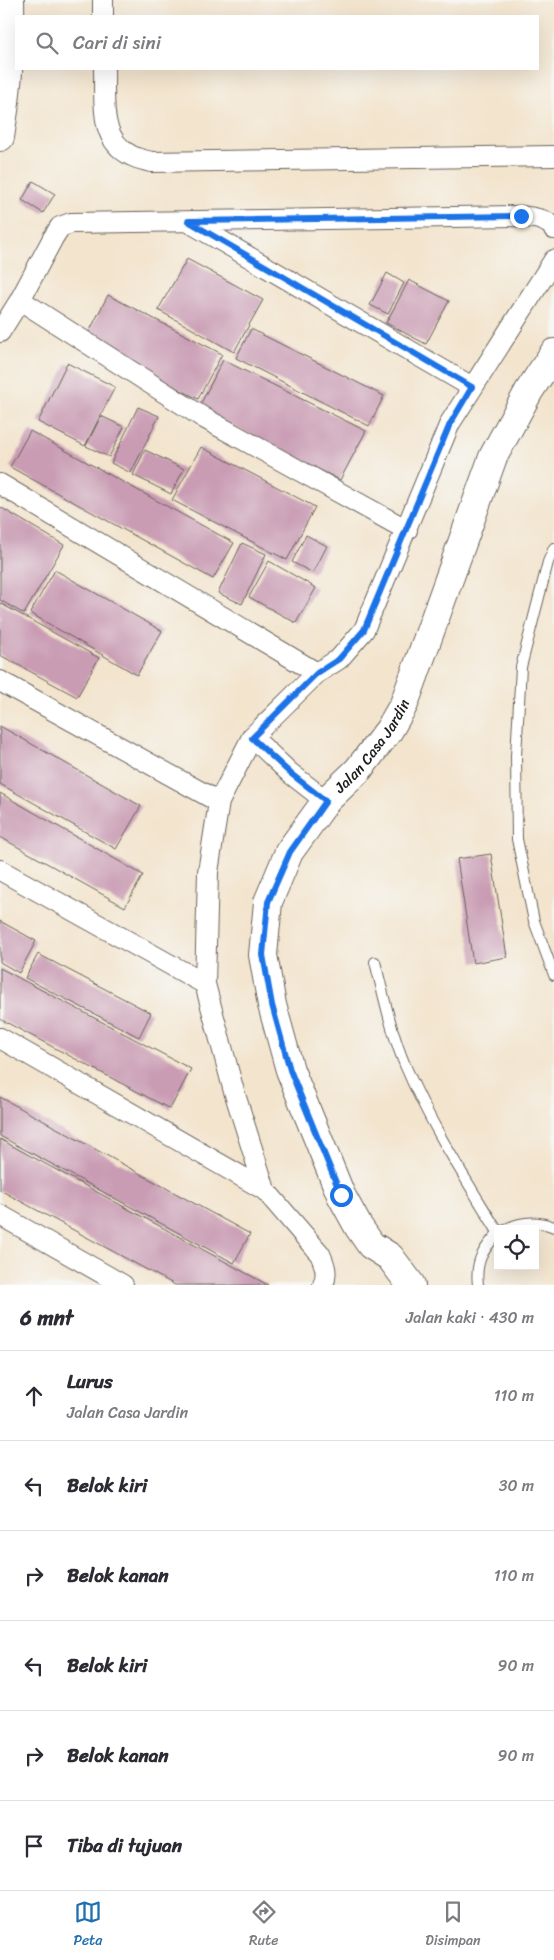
<!DOCTYPE html>
<html lang="id">
<meta charset="utf-8">
<style>
body{margin:0;font-family:Sriracha,sans-serif;background:#f7f7f7;color:#2b2b33}
.controls{position:absolute;right:15px;bottom:15px;display:grid;overflow:hidden;border-radius:0px;box-shadow:0 5px 20px #0002}
.controls button{width:45px;height:45px;display:grid;place-items:center;padding:0;border:0;border-bottom:1px solid #e1e1e2;background:#fff;color:#2b2b33;font:25px sans-serif}
.stop{position:absolute;width:15px;height:15px;margin:-11px;border:4px solid #1a73e8;border-radius:50%;background:#fff}
.stop.end{background:#1a73e8;border-color:#fff;box-shadow:0 1px 5px #0008}
.list{margin:0;padding:0;list-style:none}
h2{display:flex;justify-content:space-between;align-items:center;height:65px;margin:0;padding:0 20px;font-size:21px}
h2 small{font-size:16px;font-weight:400;color:#7c7c81}
.list li{display:grid;grid-template-columns:32px 1fr auto;gap:15px;align-items:center;box-sizing:border-box;height:90px;padding:0 20px;border-top:1px solid #e1e1e2}
.list b{display:block;font-size:19px;white-space:nowrap}
.list p{margin:0;font-size:16px;white-space:nowrap;color:#7c7c81}
.list em{font-size:16px;font-style:normal;color:#7c7c81}
.icon{flex:none;width:28px;height:28px;fill:none;stroke:currentColor;stroke-width:2;stroke-linecap:round;stroke-linejoin:round}
.map{position:relative;flex:none;width:554px;height:1285px;overflow:hidden}
.search{position:absolute;background:#fff;box-shadow:0 5px 20px #0002;left:15px;right:15px;top:15px;height:55px;display:flex;align-items:center;gap:12px;box-sizing:border-box;padding:0 18px;border-radius:0px;color:#7c7c81;font-size:19px}
.sheet{height:605px;background:#fff}
nav{display:flex;justify-content:space-around;align-items:center;box-sizing:border-box;height:70px;border-top:1px solid #e1e1e2;background:#fff;font-size:14px;color:#7c7c81}
nav a{display:grid;justify-items:center;gap:2px}
nav .on{color:#1f6fb2}
.map>svg:first-child{display:block}
</style>
<div class="map">
<svg width="554" height="1285" viewBox="0 0 554 1285">
<rect width="100%" height="100%" fill="#f6f6f2"/>
<filter id="ink" filterUnits="userSpaceOnUse"><feTurbulence type="fractalNoise" baseFrequency=".02" numOctaves="2"/><feDisplacementMap in="SourceGraphic" scale="10" xChannelSelector="R" yChannelSelector="G"/><feConvolveMatrix kernelMatrix="1 2 1 2 8 2 1 2 1" color-interpolation-filters="sRGB"/></filter>
<filter id="wash" filterUnits="userSpaceOnUse"><feTurbulence type="fractalNoise" baseFrequency=".0096" numOctaves="4" result="noise"/><feDisplacementMap in="SourceGraphic" scale="20" xChannelSelector="R" yChannelSelector="G"/><feGaussianBlur stdDeviation="1.12" result="paint"/><feColorMatrix in="noise" values="0 0 0 0 0 0 0 0 0 0 0 0 0 0 0 0 0 1.4 0 .05"/><feComposite in="paint" operator="in"/></filter>
<g filter="url(#wash)">
<rect width="100%" height="100%" fill="#f3e4cd"/>
<g id="blocks">
<path fill="#c99cb4" d="M 33,181 L 55,194 L 43,213 L 22,200 Z
M 187,259 L 263,300 L 234,352 L 158,310 Z
M 387,273 L 404,283 L 388,314 L 370,305 Z
M 409,280 L 449,301 L 426,344 L 386,323 Z
M 108,295 L 222,354 L 198,399 L 85,340 Z
M 251,329 L 384,396 L 369,426 L 236,358 Z
M 223,360 L 366,431 L 340,480 L 198,409 Z
M 67,363 L 115,387 L 85,446 L 38,422 Z
M 138,407 L 159,416 L 131,473 L 111,463 Z
M 101,416 L 124,427 L 109,457 L 86,446 Z
M 30,431 L 234,543 L 213,579 L 10,467 Z
M 201,447 L 315,507 L 287,560 L 172,500 Z
M 145,450 L 184,469 L 171,494 L 133,475 Z
M 0,507 L 64,545 L 24,614 L 0,600 Z
M 306,535 L 327,546 L 313,573 L 292,562 Z
M 242,543 L 266,554 L 242,604 L 218,593 Z
M 269,561 L 316,588 L 296,623 L 249,597 Z
M 55,570 L 162,631 L 137,675 L 30,613 Z
M 0,603 L 99,658 L 77,697 L 0,655 Z
M 0,726 L 141,806 L 116,849 L 0,784 Z
M 0,793 L 143,875 L 125,907 L 0,837 Z
M 491,854 L 507,957 L 473,963 L 457,859 Z
M 0,921 L 36,941 L 19,973 L 0,962 Z
M 38,954 L 151,1013 L 139,1037 L 25,978 Z
M 0,968 L 191,1069 L 170,1109 L 0,1019 Z
M 0,1097 L 250,1234 L 234,1263 L 0,1136 Z
M 0,1139 L 16,1148 L 268,1285 L 175,1285 L 55,1220 L 0,1190 Z"/>
</g>
</g>
<g filter="url(#ink)">
<use href="#blocks" fill-opacity="0" stroke="#67625a" stroke-width="1"/>
<g fill="none" stroke-linecap="round" stroke-linejoin="round">
<g stroke="#67625a" stroke-width="12">
<path id="lane" d="M 554,548 L 548,562 L 521,667 L 516,756 L 517,839 L 534,921 L 554,975
M 375,962 C 384,996 391,1032 405,1065 C 430,1124 465,1178 498,1232
M 506,1229 C 522,1221 537,1220 554,1227
M 478,1285 C 475,1261 483,1250 498,1233"/>
</g>
<g stroke="#67625a" stroke-width="22">
<path id="street" d="M 103,0 L 103,16
M 104,69 C 105,100 98,140 132,156 C 138,159 144,160 151,162 L 554,156
M 189,222 L 472,387
M 20,300 L 204,418 L 407,530
M 0,332 L 20,300 L 53,238 L 60,227 L 71,223 L 521,216 C 533,218 547,218 554,229
M 0,484 L 317,673
M 0,681 L 219,802
M 252,737 L 290,773 L 326,801
M 0,870 L 205,984
M 0,1038 L 265,1190
M 0,1215 L 123,1285
M 323,1285 C 328,1274 325,1265 320,1254 L 265,1190 L 233,1088 L 205,984 L 208,872 L 219,802 L 252,737 L 317,673 L 339,659 L 364,630 L 450,423 L 554,260"/>
</g>
<g stroke="#67625a" stroke-width="30">
<g id="secondary">
<path d="M 0,137 C 8,91 11,46 10,0"/>
<path id="s1" d="M 411,1285 L 390,1257 L 371,1245 L 358,1226 L 341,1195 L 290,1070 L 272,1005 L 263,955 L 268,902 L 289,852 L 326,801 L 358,770 L 389,730 L 404,704 L 493,457 L 529,391 L 554,353"/>
</g>
</g>
<use href="#lane" stroke="#fff" stroke-width="10"/>
<use href="#street" stroke="#fff" stroke-width="20"/>
<use href="#secondary" stroke="#fff" stroke-width="28"/>
</g>
</g>
<g fill="none" stroke-linecap="round" stroke-linejoin="round" filter="url(#ink)">
<path stroke="#1a73e8" stroke-width="6" d="M 341,1195 L 290,1070 L 272,1005 L 263,955 L 268,902 L 290,852 L 326,801 L 290,773 L 252,738 L 317,673 L 339,659 L 364,630 L 450,424 L 472,387 L 188,221 L 521,216"/>
</g>
<g text-anchor="middle" stroke-width="5" stroke-linejoin="round" paint-order="stroke">
<g font-size="15" fill="#1c1c1c" stroke="#f6f6f2">
<text dy="5" stroke="none"><textPath href="#s1" startOffset="612">Jalan Casa Jardin</textPath></text>
</g>
</g>
</svg>
<div class="controls">
<button><svg class="icon" aria-label="locate" viewBox="0 0 24 24"><circle cx="12" cy="12" r="6"/><path d="M12 2v4M12 18v4M2 12h4M18 12h4"/></svg></button>
</div>
<div class="stop" style="left:341px;top:1195px"></div>
<div class="stop end" style="left:521px;top:216px"></div>
<div class="search"><svg class="icon" aria-label="search" viewBox="0 0 24 24"><circle cx="10" cy="10" r="6"/><path d="M15 15l6 6"/></svg>Cari di sini</div>
</div>
<section class="sheet">
<h2>6 mnt<small>Jalan kaki · 430 m</small></h2>
<ul class="list">
<li><svg class="icon" aria-label="ahead" viewBox="0 0 24 24"><path d="M12 20V5M6 11l6-6 6 6"/></svg><div><b>Lurus</b><p>Jalan Casa Jardin</p></div><em>110 m</em></li>
<li><svg class="icon" aria-label="left" viewBox="0 0 24 24"><path d="M17 20v-9H6M10 6l-5 5 5 5"/></svg><div><b>Belok kiri</b></div><em>30 m</em></li>
<li><svg class="icon" aria-label="right" viewBox="0 0 24 24"><path d="M7 20v-9h11M14 6l5 5-5 5"/></svg><div><b>Belok kanan</b></div><em>110 m</em></li>
<li><svg class="icon" aria-label="left" viewBox="0 0 24 24"><path d="M17 20v-9H6M10 6l-5 5 5 5"/></svg><div><b>Belok kiri</b></div><em>90 m</em></li>
<li><svg class="icon" aria-label="right" viewBox="0 0 24 24"><path d="M7 20v-9h11M14 6l5 5-5 5"/></svg><div><b>Belok kanan</b></div><em>90 m</em></li>
<li><svg class="icon" aria-label="arrive" viewBox="0 0 24 24"><path d="M6 21V4h12l-3 4 3 4H6"/></svg><div><b>Tiba di tujuan</b></div></li>
</ul>
</section>
<nav>
<a class="on"><svg class="icon" aria-label="map" viewBox="0 0 24 24"><path d="M3 6l6-2 6 2 6-2v14l-6 2-6-2-6 2zM9 4v14M15 6v14"/></svg>Peta</a>
<a><svg class="icon" aria-label="directions" viewBox="0 0 24 24"><path d="M12 3l9 9-9 9-9-9zM9 14v-3h6M13 9l2 2-2 2"/></svg>Rute</a>
<a><svg class="icon" aria-label="saved" viewBox="0 0 24 24"><path d="M7 4h10v16l-5-4-5 4z"/></svg>Disimpan</a>
</nav>
